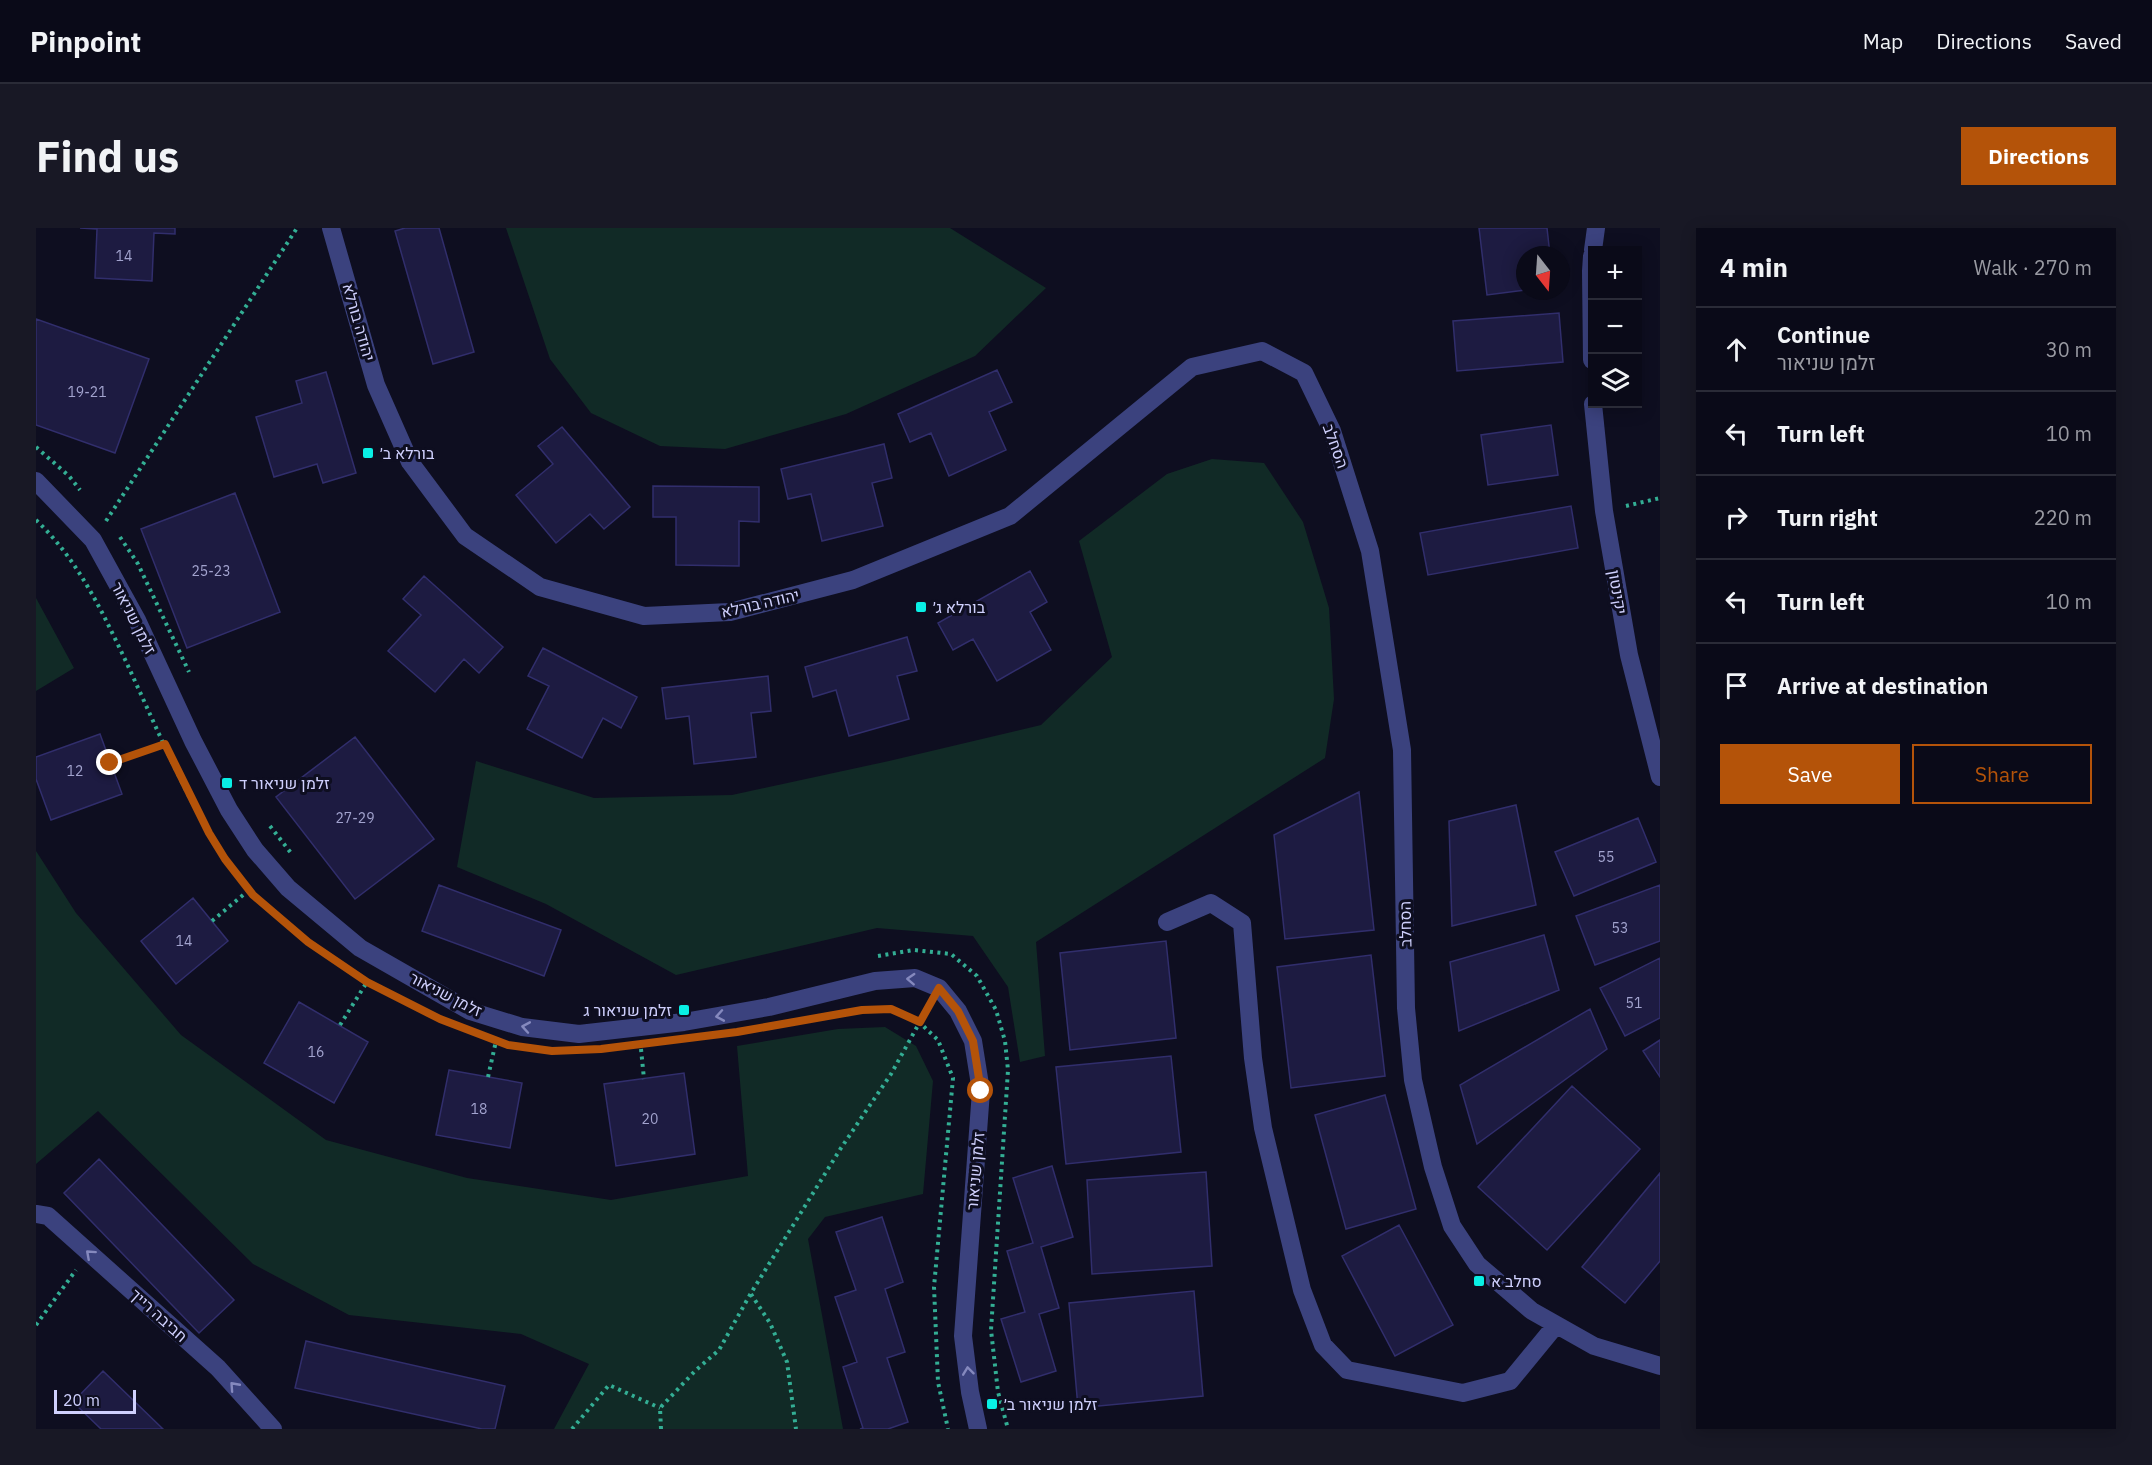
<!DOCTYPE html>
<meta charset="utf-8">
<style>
body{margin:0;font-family:"IBM Plex Sans",Heebo,sans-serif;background:#181825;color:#f1f3f6}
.controls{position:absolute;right:18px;top:18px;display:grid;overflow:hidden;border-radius:0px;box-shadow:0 3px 15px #0003}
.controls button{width:54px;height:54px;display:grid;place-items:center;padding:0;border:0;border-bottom:2px solid #2a2b37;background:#0a0a18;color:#f1f3f6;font:30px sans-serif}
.compass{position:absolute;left:1480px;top:18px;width:54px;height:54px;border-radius:50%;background:#0a0a18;box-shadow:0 3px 15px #0003;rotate:163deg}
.scale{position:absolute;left:18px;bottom:15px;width:82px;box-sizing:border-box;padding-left:6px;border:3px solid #cfd0fd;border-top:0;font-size:16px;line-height:21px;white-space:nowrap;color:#cfd0fd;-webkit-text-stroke:4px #0e0e20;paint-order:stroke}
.stop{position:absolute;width:18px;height:18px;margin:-14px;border:4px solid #b45309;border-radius:50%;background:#fff}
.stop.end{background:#b45309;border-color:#fff;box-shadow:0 2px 6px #0008}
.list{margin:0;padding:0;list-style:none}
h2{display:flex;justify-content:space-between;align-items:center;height:78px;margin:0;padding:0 24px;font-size:26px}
h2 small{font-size:20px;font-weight:400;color:#999aa2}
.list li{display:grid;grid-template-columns:39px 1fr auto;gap:18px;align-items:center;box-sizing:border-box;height:84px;padding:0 24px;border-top:2px solid #2a2b37}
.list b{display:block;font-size:22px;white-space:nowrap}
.list p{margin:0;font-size:20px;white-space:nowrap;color:#999aa2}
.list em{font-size:20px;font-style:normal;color:#999aa2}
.actions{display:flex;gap:12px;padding:18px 24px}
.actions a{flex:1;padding:14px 0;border:2px solid #b45309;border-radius:0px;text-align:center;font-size:21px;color:#b45309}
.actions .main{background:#b45309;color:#fff}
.icon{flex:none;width:33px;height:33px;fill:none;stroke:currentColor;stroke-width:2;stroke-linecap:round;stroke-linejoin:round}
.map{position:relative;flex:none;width:1624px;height:1201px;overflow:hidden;border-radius:0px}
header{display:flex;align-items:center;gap:36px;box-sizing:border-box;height:84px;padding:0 30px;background:#0a0a18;border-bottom:2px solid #2a2b37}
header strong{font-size:28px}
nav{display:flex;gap:33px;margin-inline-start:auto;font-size:21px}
.intro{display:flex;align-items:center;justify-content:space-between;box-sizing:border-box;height:144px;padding:0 36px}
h1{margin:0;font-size:42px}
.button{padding:15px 27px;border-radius:0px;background:#b45309;color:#fff;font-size:21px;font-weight:700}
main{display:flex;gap:36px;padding:0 36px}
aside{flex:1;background:#0a0a18;border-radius:0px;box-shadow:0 3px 15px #0003}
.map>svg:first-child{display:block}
</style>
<header>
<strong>Pinpoint</strong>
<nav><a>Map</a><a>Directions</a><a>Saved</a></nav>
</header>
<div class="intro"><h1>Find us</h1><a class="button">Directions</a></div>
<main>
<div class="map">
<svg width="1624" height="1201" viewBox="0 0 1624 1201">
<rect width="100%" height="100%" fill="#0e0e20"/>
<path fill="#112a26" d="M 470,0 L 914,0 L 1010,60 L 939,128 L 810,186 L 689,221 L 624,218 L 555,185 L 514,131 Z
M 1176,231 L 1228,235 L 1267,294 L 1293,380 L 1298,471 L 1289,530 L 1000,714 L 1009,828 L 984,834 L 972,759 L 937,708 L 841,700 L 640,747 L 510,676 L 421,639 L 440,533 L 558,570 L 696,567 L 853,533 L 1005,497 L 1076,429 L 1043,313 L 1131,246 Z
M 0,370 L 38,440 L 0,463 Z
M 0,623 L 40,685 L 145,807 L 290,912 L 431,950 L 575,972 L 712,948 L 701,818 L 802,801 L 849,799 L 880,818 L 897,853 L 887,966 L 789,989 L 772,1011 L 807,1201 L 518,1201 L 553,1136 L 485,1106 L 313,1087 L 217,1036 L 62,883 L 0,936 Z"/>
<path fill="#1d1b41" stroke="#312e6c" stroke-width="1.5" d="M 44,0 L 139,0 L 139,6 L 118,5 L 116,53 L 59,50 L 61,1 Z
M 369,0 L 403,0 L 438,124 L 397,136 L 359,3 Z
M 1443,0 L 1511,0 L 1514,27 L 1489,27 L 1489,62 L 1451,67 Z
M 1523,85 L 1527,134 L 1421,143 L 1417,93 Z
M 0,91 L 113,131 L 79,225 L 0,197 Z
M 961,142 L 976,174 L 953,184 L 970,222 L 913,248 L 895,205 L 874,214 L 862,186 Z
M 290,144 L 320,245 L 287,255 L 281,236 L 238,249 L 220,189 L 266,175 L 260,153 Z
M 1515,197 L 1522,247 L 1452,257 L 1445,207 Z
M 526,199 L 594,279 L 568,301 L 554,286 L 520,315 L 480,267 L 517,236 L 502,218 Z
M 848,216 L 856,250 L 836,255 L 847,298 L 786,313 L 775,266 L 752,271 L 745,241 Z
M 617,258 L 723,259 L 723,294 L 703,293 L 703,338 L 640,337 L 640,289 L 617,289 Z
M 199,265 L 244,384 L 151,420 L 105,301 Z
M 1535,278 L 1542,320 L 1392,347 L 1384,305 Z
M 994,343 L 1011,374 L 994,384 L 1015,422 L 961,453 L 937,411 L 917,422 L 902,395 Z
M 388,348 L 467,419 L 443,445 L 428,431 L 399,464 L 352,423 L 385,387 L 367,371 Z
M 871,409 L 881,443 L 861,448 L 873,491 L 813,508 L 800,462 L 777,469 L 769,439 Z
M 507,420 L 601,469 L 585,500 L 567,490 L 546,530 L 491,501 L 513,458 L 492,448 Z
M 732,448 L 735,483 L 715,485 L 720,529 L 658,536 L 653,488 L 630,491 L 626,460 Z
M 64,506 L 86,566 L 15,592 L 0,551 L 0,529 Z
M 319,509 L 398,611 L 319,671 L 240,569 Z
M 1323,564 L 1338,702 L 1249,711 L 1238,607 Z
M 1480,577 L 1500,677 L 1416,698 L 1413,593 Z
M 1602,590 L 1620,634 L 1538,668 L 1519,624 Z
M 403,657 L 525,702 L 508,748 L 386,703 Z
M 1624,657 L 1624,713 L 1559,737 L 1540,688 Z
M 157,670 L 192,713 L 140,756 L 105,713 Z
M 1508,707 L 1523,762 L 1423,803 L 1414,734 Z
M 1130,713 L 1140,810 L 1034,822 L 1024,725 Z
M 1335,727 L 1349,848 L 1255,860 L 1241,739 Z
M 1624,730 L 1624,790 L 1589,808 L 1564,760 Z
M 263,774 L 332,814 L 298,875 L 228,835 Z
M 1554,781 L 1571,821 L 1441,916 L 1424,857 Z
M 1624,812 L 1624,849 L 1607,823 Z
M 1135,828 L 1145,924 L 1030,936 L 1020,839 Z
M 413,842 L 486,855 L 474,920 L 400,907 Z
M 648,845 L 659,926 L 580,938 L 568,856 Z
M 1536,858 L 1604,921 L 1511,1022 L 1442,959 Z
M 1349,867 L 1380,981 L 1310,1001 L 1279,887 Z
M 63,931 L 198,1072 L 163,1105 L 28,965 Z
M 1016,938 L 1037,1009 L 1005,1019 L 1023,1080 L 1003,1086 L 1020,1143 L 985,1154 L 965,1091 L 989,1084 L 971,1023 L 997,1015 L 977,950 Z
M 1170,944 L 1176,1038 L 1056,1046 L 1051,952 Z
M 1624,945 L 1624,1033 L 1589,1075 L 1546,1039 Z
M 846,989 L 867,1054 L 849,1061 L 869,1124 L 851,1130 L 872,1194 L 852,1201 L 824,1201 L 827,1200 L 807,1139 L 821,1134 L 799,1069 L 820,1062 L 800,1004 Z
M 1363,997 L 1417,1097 L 1359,1128 L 1306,1028 Z
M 1158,1063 L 1167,1168 L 1042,1180 L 1033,1075 Z
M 270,1113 L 469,1158 L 459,1201 L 446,1201 L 259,1160 Z
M 67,1143 L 127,1201 L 65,1201 L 37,1174 Z"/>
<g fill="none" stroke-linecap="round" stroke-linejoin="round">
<path stroke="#33ae94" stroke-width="4" stroke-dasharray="3 4.5" stroke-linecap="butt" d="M 0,219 L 33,248 L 44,262
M 1590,278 L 1624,270
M 0,292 C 40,330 63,377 86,425 C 118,493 147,566 188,629 C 215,672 259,705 301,733
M 70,293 L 261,0
M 84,309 L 102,336 L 153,444
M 74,535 L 129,516
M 234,598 L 255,625
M 176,693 L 213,662
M 842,728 L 878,722 L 915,726 L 941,748 L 960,782 L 969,813 L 972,842 L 955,1102 L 962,1164 L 972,1201
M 324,749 L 339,758
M 825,782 L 855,781 L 883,794 L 902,812 L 917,850 L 898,1059 L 902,1154 L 912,1201
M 304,797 L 331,754
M 605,821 L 608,851
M 452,849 L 460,813
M 715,1066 L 734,1095 L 751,1134 L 760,1201
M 0,1097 L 40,1042
M 536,1201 L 573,1157 L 624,1180
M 625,1201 L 624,1180 L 659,1143 L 683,1122 L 715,1065 L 805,920 L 855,846 L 891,781"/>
<path stroke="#3b427e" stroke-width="18" d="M 295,0 L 340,157 L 374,234 L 429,308 L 504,359 L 608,388 L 694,384 L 817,352 L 974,288 L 1156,139 L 1226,123 L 1268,145 L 1296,203 L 1334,323 L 1366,522 L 1370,780 L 1377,852 L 1397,939 L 1416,998 L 1441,1036 L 1496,1083 L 1558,1118 L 1624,1138
M 1557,22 L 1560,0
M 1556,28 L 1555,43 L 1556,132
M 1557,176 L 1568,283 L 1593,427 L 1624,549
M 0,253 L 57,312 L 101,392 L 157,513 L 193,582 L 219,622 L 252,660 L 324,720 L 434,783 L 486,799 L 543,806 L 648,794 L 733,779 L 839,753 L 879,750 L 903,760 L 922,783 L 937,813 L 945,863 L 927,1108 L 934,1164 L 942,1201
M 1131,694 L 1175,675 L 1206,695 L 1217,830 L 1227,900 L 1266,1062 L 1287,1117 L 1311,1142 L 1427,1165 L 1474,1153 L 1520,1097
M 0,986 L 12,988 L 182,1140 L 237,1201"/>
</g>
<defs><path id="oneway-chevron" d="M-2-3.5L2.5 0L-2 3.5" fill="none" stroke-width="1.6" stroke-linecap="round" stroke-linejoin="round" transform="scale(1.5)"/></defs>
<g stroke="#8589be">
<use href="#oneway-chevron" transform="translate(875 751) rotate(-177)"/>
<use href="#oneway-chevron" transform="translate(684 788) rotate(170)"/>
<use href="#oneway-chevron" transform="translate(490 799) rotate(-170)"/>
<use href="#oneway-chevron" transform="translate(54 1026) rotate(-138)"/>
<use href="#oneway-chevron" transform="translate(932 1143) rotate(-97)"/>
<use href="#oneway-chevron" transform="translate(198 1158) rotate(-132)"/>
</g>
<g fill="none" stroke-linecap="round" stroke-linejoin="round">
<path stroke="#b45309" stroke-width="8" d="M 74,535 L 129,516 L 173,605 L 189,631 L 217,667 L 272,714 L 331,754 L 404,791 L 472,817 L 516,823 L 565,821 L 701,804 L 826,782 L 855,781 L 884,794 L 903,760 L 922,783 L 937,813 L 945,863"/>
</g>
<g fill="#09efe5" stroke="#0e0e20" stroke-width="2">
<rect x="326" y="219" width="12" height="12" rx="3"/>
<rect x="879" y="373" width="12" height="12" rx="3"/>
<rect x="185" y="549" width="12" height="12" rx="3"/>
<rect x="642" y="776" width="12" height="12" rx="3"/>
<rect x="1437" y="1047" width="12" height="12" rx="3"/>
<rect x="950" y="1170" width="12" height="12" rx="3"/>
</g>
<g text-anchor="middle" stroke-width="6" stroke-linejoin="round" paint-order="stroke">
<g font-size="14" fill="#a2a3ce">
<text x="88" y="33">14</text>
<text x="51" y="169">19-21</text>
<text x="175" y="348">25-23</text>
<text x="39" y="548">12</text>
<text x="319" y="595">27-29</text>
<text x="1570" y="634">55</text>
<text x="1584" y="705">53</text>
<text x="148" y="718">14</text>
<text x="1598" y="780">51</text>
<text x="280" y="829">16</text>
<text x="443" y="886">18</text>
<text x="614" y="896">20</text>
</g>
<g font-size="16" fill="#cfd0fd" stroke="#0e0e20">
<text transform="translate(323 94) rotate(74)" y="6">יהודה בורלא</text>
<text transform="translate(1300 218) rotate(70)" y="6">הסחלב</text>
<text transform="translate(1582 364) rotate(80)" y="6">יקינטון</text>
<text transform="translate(724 375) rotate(-13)" y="6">יהודה בורלא</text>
<text transform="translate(98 390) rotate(63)" y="6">זלמן שניאור</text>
<text transform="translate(1369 696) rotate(-91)" y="6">הסחלב</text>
<text transform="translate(410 766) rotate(27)" y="6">זלמן שניאור</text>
<text transform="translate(939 943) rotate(-85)" y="6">זלמן שניאור</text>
<text transform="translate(123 1087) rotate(42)" y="6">חביבה רייך</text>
</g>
<g font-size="16" fill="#cfd0fd" stroke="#0e0e20" text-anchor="start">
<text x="344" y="231">בורלא ב׳</text>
<text x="897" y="385">בורלא ג׳</text>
<text x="203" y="561">זלמן שניאור ד</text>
<text x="636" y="788" text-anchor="end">זלמן שניאור ג</text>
<text x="1455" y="1059">סחלב א</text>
<text x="968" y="1182">זלמן שניאור ב׳</text>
</g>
</g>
</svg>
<div class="controls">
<button>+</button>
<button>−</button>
<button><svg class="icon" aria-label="layers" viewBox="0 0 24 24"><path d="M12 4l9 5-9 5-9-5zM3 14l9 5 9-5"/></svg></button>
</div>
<svg class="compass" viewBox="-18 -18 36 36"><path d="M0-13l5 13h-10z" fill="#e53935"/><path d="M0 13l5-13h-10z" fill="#999aa2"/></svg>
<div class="scale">20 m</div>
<div class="stop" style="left:945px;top:863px"></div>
<div class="stop end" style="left:74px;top:535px"></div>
</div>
<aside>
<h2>4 min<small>Walk · 270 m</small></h2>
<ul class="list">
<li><svg class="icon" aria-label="ahead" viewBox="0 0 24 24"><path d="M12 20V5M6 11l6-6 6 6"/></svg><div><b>Continue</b><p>זלמן שניאור</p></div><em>30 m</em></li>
<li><svg class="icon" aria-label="left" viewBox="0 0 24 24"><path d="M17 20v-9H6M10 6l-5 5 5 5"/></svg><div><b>Turn left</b></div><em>10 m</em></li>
<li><svg class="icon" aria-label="right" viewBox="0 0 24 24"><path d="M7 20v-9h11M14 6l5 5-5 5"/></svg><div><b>Turn right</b></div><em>220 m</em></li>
<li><svg class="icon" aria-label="left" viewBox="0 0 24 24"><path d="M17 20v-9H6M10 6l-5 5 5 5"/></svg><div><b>Turn left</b></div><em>10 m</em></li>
<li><svg class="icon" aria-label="arrive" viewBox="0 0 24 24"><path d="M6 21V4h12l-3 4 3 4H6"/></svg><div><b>Arrive at destination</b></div></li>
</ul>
<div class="actions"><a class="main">Save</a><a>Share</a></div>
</aside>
</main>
